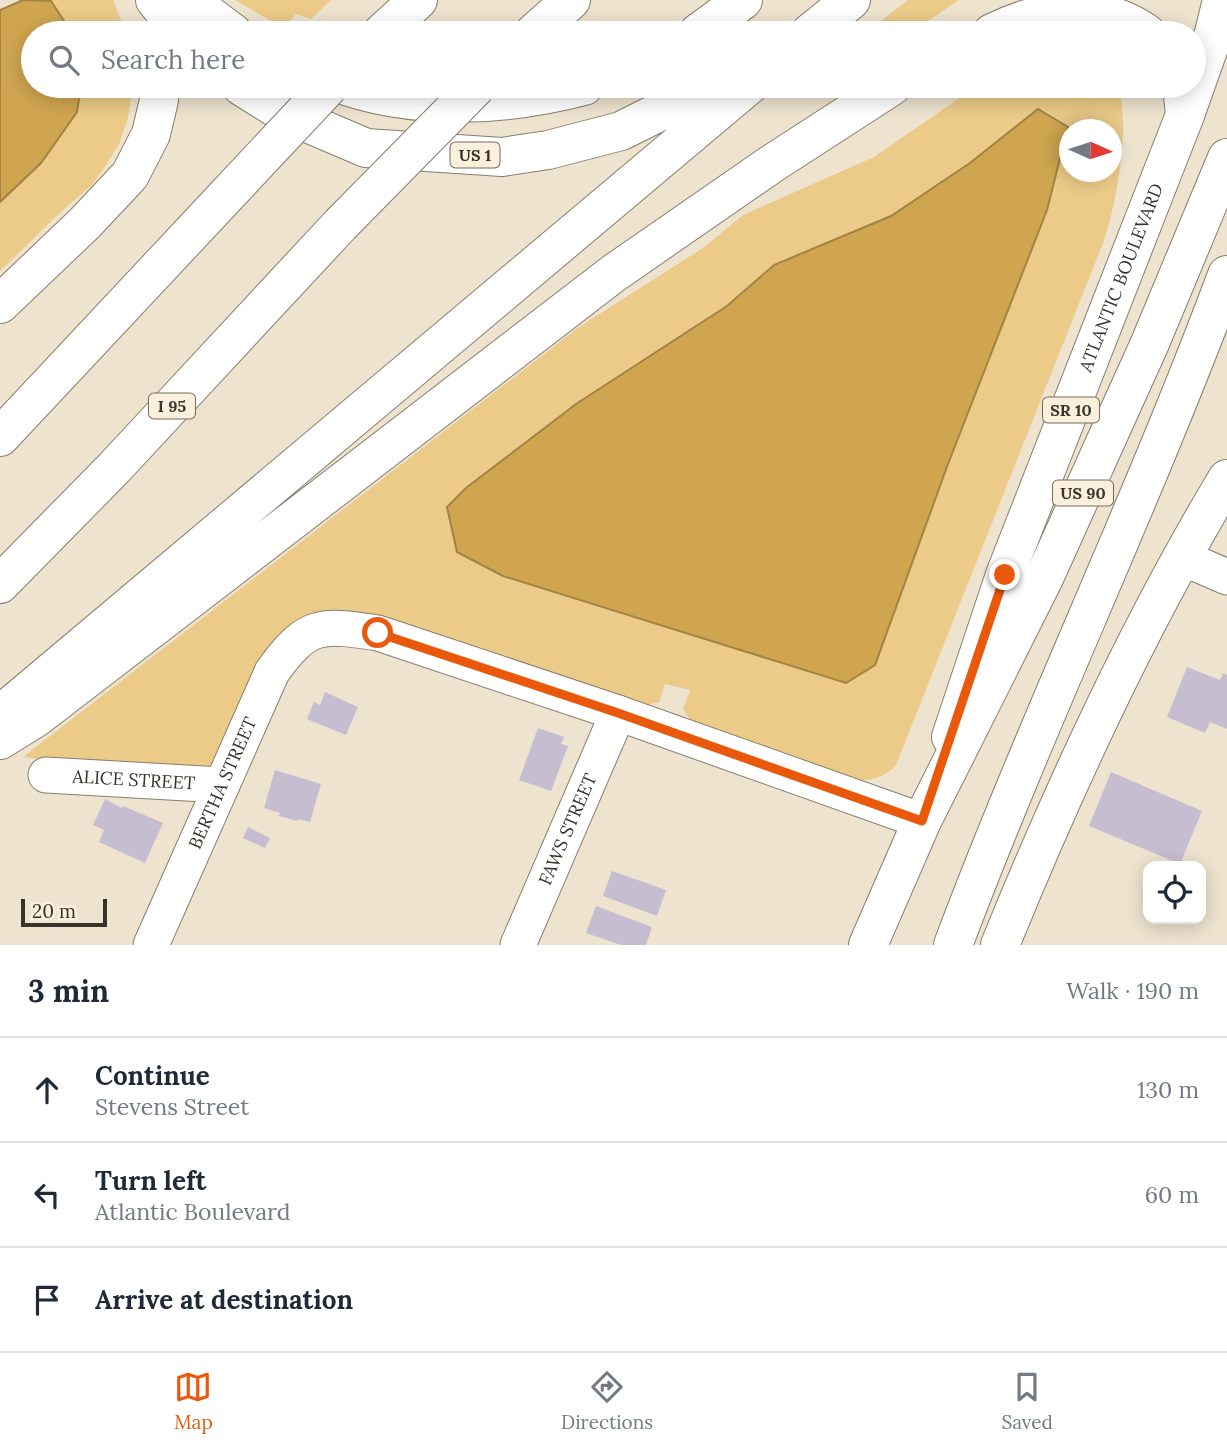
<!DOCTYPE html>
<meta charset="utf-8">
<style>
body{margin:0;font-family:Lora,serif;background:#f6f6f7;color:#1f2937}
.controls{position:absolute;right:21px;bottom:21px;display:grid;overflow:hidden;border-radius:14px;box-shadow:0 4px 18px #0003}
.controls button{width:63px;height:63px;display:grid;place-items:center;padding:0;border:0;border-bottom:2px solid #e0e1e3;background:#fff;color:#1f2937;font:35px sans-serif}
.compass{position:absolute;left:1059px;top:119px;width:63px;height:63px;border-radius:50%;background:#fff;box-shadow:0 4px 18px #0003;rotate:93deg}
.scale{position:absolute;left:21px;bottom:18px;width:86px;box-sizing:border-box;padding-left:7px;border:4px solid #37332b;border-top:0;font-size:19px;line-height:24px;white-space:nowrap;color:#37332b;-webkit-text-stroke:5px #fbf0dc;paint-order:stroke}
.stop{position:absolute;width:21px;height:21px;margin:-16px;border:5px solid #ea580c;border-radius:50%;background:#fff}
.stop.end{background:#ea580c;border-color:#fff;box-shadow:0 2px 7px #0008}
.list{margin:0;padding:0;list-style:none}
h2{display:flex;justify-content:space-between;align-items:center;height:91px;margin:0;padding:0 28px;font-size:30px}
h2 small{font-size:23px;font-weight:400;color:#747a83}
.list li{display:grid;grid-template-columns:46px 1fr auto;gap:21px;align-items:center;box-sizing:border-box;height:105px;padding:0 28px;border-top:2px solid #e0e1e3}
.list b{display:block;font-size:26px;white-space:nowrap}
.list p{margin:0;font-size:23px;white-space:nowrap;color:#747a83}
.list em{font-size:23px;font-style:normal;color:#747a83}
.icon{flex:none;width:38px;height:38px;fill:none;stroke:currentColor;stroke-width:2;stroke-linecap:round;stroke-linejoin:round}
.map{position:relative;flex:none;width:1227px;height:945px;overflow:hidden}
.search{position:absolute;background:#fff;box-shadow:0 4px 18px #0003;left:21px;right:21px;top:21px;height:77px;display:flex;align-items:center;gap:18px;box-sizing:border-box;padding:0 24px;border-radius:38px;color:#747a83;font-size:26px}
.sheet{height:406px;background:#fff}
nav{display:flex;justify-content:space-around;align-items:center;box-sizing:border-box;height:98px;border-top:2px solid #e0e1e3;background:#fff;font-size:19px;color:#747a83}
nav a{display:grid;justify-items:center;gap:4px}
nav .on{color:#ea580c}
.map>svg:first-child{display:block}
</style>
<div class="map">
<svg width="1227" height="945" viewBox="0 0 1227 945">
<rect width="100%" height="100%" fill="#ede3cf"/>
<path fill="#ecca88" fill-rule="evenodd" d="M 40,0 L 113,0 L 126,33 L 69,33 L 64,21 L 51,1 Z
M 235,0 L 331,0 L 311,19 L 296,14 L 283,28 Z
M 908,0 L 959,0 L 910,33 L 865,33 Z
M 81,86 L 133,86 L 128,118 L 119,144 L 108,162 L 92,185 L 66,207 L 0,271 L 0,202 L 41,163 L 77,112 Z
M 977,86 L 1117,86 C 1132,122 1116,207 1103,243 L 896,765 C 887,776 870,782 856,780 L 692,723 L 683,709 L 690,690 L 665,684 L 659,702 L 643,706 L 306,617 L 280,633 L 257,665 L 214,777 L 23,757 L 579,327 L 703,248 L 743,215 L 874,157 ZM 1038,109 L 1047,210 L 948,464 L 875,665 L 846,683 L 503,576 L 457,552 L 466,488 L 576,404 L 727,306 L 774,265 L 891,216 L 970,163 ZM 1070,130 L 1112,130 L 1112,172 L 1070,172 Z"/>
<path fill="#cfa550" stroke="#a18345" stroke-width="2" d="M 23,0 L 51,1 L 64,21 L 69,33 L 33,33 L 33,86 L 81,86 L 77,112 L 41,163 L 0,202 L 0,10 Z
M 1038,109 L 1068,127 L 1047,210 L 948,464 L 875,665 L 846,683 L 503,576 L 457,552 L 447,507 L 466,488 L 576,404 L 727,306 L 774,265 L 891,216 L 970,163 Z"/>
<path fill="#c7bdd1" d="M 1187,667 L 1220,680 L 1223,673 L 1227,675 L 1227,729 L 1210,722 L 1205,733 L 1167,717 Z
M 325,692 L 358,707 L 346,735 L 307,719 L 314,702 L 320,705 Z
M 538,728 L 564,737 L 561,744 L 568,746 L 551,791 L 519,780 Z
M 275,770 L 321,784 L 310,822 L 298,819 L 297,821 L 279,816 L 280,813 L 264,808 Z
M 1111,772 L 1202,811 L 1180,864 L 1089,826 Z
M 105,799 L 122,808 L 123,806 L 163,823 L 145,863 L 99,842 L 104,830 L 93,825 Z
M 248,827 L 270,838 L 265,848 L 243,838 Z
M 612,871 L 666,890 L 657,916 L 603,896 Z
M 596,906 L 652,927 L 646,945 L 621,945 L 586,933 Z"/>
<g fill="none" stroke-linecap="round" stroke-linejoin="round">
<g stroke="#877e6c" stroke-width="37">
<g id="minor">
<path d="M 1181,557 L 1227,577"/>
<path id="s1" d="M 46,775 L 222,785"/>
<path id="s2" d="M 151,945 L 272,672 C 307,623 320,624 378,633 L 618,713 L 922,821"/>
<path id="s3" d="M 518,945 L 618,713"/>
</g>
</g>
<g stroke="#877e6c" stroke-width="40">
<g id="major">
<path id="s4" d="M 951,737 L 1005,575 L 1185,115 L 1214,33 L 1222,0"/>
<path d="M 1000,945 C 1065,785 1138,627 1227,479"/>
</g>
</g>
<g stroke="#877e6c" stroke-width="40">
<path id="highway" d="M 155,0 L 182,33
M 189,0 L 233,33
M 382,33 L 418,0
M 534,33 L 571,0
M 698,33 L 743,0
M 810,33 L 851,0
M 992,33 C 1043,8 1099,0 1146,33
M 241,86 L 284,113 L 366,148 L 502,157 L 548,150 L 621,131 L 711,86
M 346,86 C 422,111 508,106 584,86
M 1182,86 L 1185,115
M 0,304 L 85,223 L 130,175 L 151,134 L 159,100 L 159,86
M 0,437 L 225,197
M 0,584 L 114,468 L 340,225
M 0,715 L 748,86
M 0,740 L 37,717 L 614,273 L 773,163 L 892,86
M 868,945 L 922,821 L 1044,578 L 1150,343 L 1227,158
M 953,945 C 1038,719 1143,501 1227,275"/>
</g>
<use href="#minor" stroke="#fff" stroke-width="35"/>
<use href="#major" stroke="#fff" stroke-width="38"/>
<use href="#highway" stroke="#fff" stroke-width="38"/>
<g stroke="#877e6c" stroke-width="40" stroke-linecap="butt">
<path id="highway-bridge" d="M 225,197 L 329,86
M 340,225 L 477,86"/>
</g>
<use href="#highway-bridge" stroke="#fff" stroke-width="38"/>
</g>
<g fill="none" stroke-linecap="round" stroke-linejoin="round">
<path stroke="#ea580c" stroke-width="9" d="M 378,633 L 618,713 L 922,821 L 1005,575"/>
</g>
<g text-anchor="middle" stroke-width="6" stroke-linejoin="round" paint-order="stroke">
<g fill="#fbf0dc" stroke="#726c60" stroke-width="2">
<rect x="450.5" y="142.5" width="49" height="25" rx="5"/>
<rect x="149" y="393.5" width="46" height="25" rx="5"/>
<rect x="1043" y="397.5" width="56" height="25" rx="5"/>
<rect x="1053" y="480.5" width="60" height="25" rx="5"/>
</g>
<g font-size="16" font-weight="bold" fill="#37332b">
<text x="475" y="161">US 1</text>
<text x="172" y="412">I 95</text>
<text x="1071" y="416">SR 10</text>
<text x="1083" y="499">US 90</text>
</g>
<g font-size="18" fill="#37332b" stroke="#fbf0dc">
<text dy="6" stroke="none"><textPath href="#s4" startOffset="490">ATLANTIC BOULEVARD</textPath></text>
<text dy="6" stroke="none"><textPath href="#s1" startOffset="88">ALICE STREET</textPath></text>
<text dy="6" stroke="none"><textPath href="#s2" startOffset="177">BERTHA STREET</textPath></text>
<text dy="6" stroke="none"><textPath href="#s3" startOffset="126">FAWS STREET</textPath></text>
</g>
</g>
</svg>
<div class="controls">
<button><svg class="icon" aria-label="locate" viewBox="0 0 24 24"><circle cx="12" cy="12" r="6"/><path d="M12 2v4M12 18v4M2 12h4M18 12h4"/></svg></button>
</div>
<svg class="compass" viewBox="-18 -18 36 36"><path d="M0-13l5 13h-10z" fill="#e53935"/><path d="M0 13l5-13h-10z" fill="#747a83"/></svg>
<div class="scale">20 m</div>
<div class="stop" style="left:378px;top:633px"></div>
<div class="stop end" style="left:1005px;top:575px"></div>
<div class="search"><svg class="icon" aria-label="search" viewBox="0 0 24 24"><circle cx="10" cy="10" r="6"/><path d="M15 15l6 6"/></svg>Search here</div>
</div>
<section class="sheet">
<h2>3 min<small>Walk · 190 m</small></h2>
<ul class="list">
<li><svg class="icon" aria-label="ahead" viewBox="0 0 24 24"><path d="M12 20V5M6 11l6-6 6 6"/></svg><div><b>Continue</b><p>Stevens Street</p></div><em>130 m</em></li>
<li><svg class="icon" aria-label="left" viewBox="0 0 24 24"><path d="M17 20v-9H6M10 6l-5 5 5 5"/></svg><div><b>Turn left</b><p>Atlantic Boulevard</p></div><em>60 m</em></li>
<li><svg class="icon" aria-label="arrive" viewBox="0 0 24 24"><path d="M6 21V4h12l-3 4 3 4H6"/></svg><div><b>Arrive at destination</b></div></li>
</ul>
</section>
<nav>
<a class="on"><svg class="icon" aria-label="map" viewBox="0 0 24 24"><path d="M3 6l6-2 6 2 6-2v14l-6 2-6-2-6 2zM9 4v14M15 6v14"/></svg>Map</a>
<a><svg class="icon" aria-label="directions" viewBox="0 0 24 24"><path d="M12 3l9 9-9 9-9-9zM9 14v-3h6M13 9l2 2-2 2"/></svg>Directions</a>
<a><svg class="icon" aria-label="saved" viewBox="0 0 24 24"><path d="M7 4h10v16l-5-4-5 4z"/></svg>Saved</a>
</nav>
